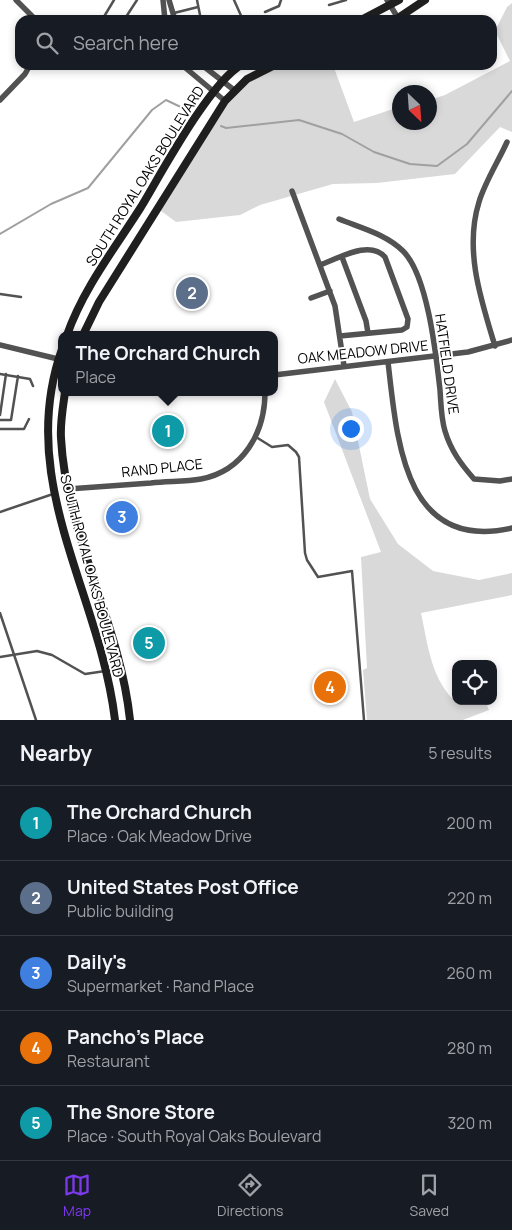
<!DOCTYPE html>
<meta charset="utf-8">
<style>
body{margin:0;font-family:Manrope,sans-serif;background:#242831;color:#f1f3f6}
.controls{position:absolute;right:15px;bottom:15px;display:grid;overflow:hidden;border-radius:10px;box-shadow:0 2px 8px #0003}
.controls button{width:45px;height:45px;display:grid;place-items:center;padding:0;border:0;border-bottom:1px solid #363941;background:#171b24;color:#f1f3f6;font:25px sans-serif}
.compass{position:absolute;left:392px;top:85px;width:45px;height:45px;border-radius:50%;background:#171b24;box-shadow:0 2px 8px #0003;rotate:155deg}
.you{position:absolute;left:350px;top:428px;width:18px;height:18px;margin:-12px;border:4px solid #fff;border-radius:50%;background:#1a73e8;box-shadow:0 0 0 8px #1a73e833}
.badge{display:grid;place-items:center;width:32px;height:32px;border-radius:50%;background:#7c3aed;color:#fff;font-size:16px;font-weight:700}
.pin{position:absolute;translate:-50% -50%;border:2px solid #fff;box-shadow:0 1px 5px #0006}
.popup{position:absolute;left:58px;top:331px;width:220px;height:65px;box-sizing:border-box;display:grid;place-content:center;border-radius:10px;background:#171b24;filter:drop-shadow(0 1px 4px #0005);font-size:16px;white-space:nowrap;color:#9ea1a6}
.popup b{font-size:19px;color:#f1f3f6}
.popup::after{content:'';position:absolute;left:50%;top:100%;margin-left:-10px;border:10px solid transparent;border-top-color:#171b24}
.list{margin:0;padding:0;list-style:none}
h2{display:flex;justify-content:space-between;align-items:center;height:65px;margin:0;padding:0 20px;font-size:21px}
h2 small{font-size:16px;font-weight:400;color:#9ea1a6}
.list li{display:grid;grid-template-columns:32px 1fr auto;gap:15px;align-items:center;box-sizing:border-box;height:75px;padding:0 20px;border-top:1px solid #363941}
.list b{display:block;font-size:19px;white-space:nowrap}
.list p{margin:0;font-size:16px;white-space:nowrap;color:#9ea1a6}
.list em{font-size:16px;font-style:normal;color:#9ea1a6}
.icon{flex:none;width:28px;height:28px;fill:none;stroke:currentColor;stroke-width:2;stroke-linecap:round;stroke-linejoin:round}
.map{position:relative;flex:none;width:512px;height:720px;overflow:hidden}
.search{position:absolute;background:#171b24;box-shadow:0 2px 8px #0003;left:15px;right:15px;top:15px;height:55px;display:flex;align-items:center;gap:12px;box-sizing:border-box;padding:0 18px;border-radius:15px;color:#9ea1a6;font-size:19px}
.sheet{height:440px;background:#171b24}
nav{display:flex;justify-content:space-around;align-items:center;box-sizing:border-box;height:70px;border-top:1px solid #363941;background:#171b24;font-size:14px;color:#9ea1a6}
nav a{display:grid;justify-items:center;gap:2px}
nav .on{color:#7c3aed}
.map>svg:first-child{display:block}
</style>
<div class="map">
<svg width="512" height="720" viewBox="0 0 512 720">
<rect width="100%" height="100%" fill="#fff"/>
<path fill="#d9d9d9" d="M 512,3 L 512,132 L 500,127 L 455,174 L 377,183 L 333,184 L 260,205 L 240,215 L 176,222 L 157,208 L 234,90 L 275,65 L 333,65 L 354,122 L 399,107 L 400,122 L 430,122 L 430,100 L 445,95 L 510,61 L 495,31 L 507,7 Z
M 335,379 L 352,412 L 370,499 L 398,544 L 433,571 L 479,580 L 512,573 L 512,595 L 421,613 C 428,645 431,681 458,704 L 485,701 L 489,710 L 463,720 L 367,720 L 363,670 L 367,668 L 361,557 L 381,552 L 324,402 Z"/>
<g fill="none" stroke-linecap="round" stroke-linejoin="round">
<path stroke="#a0a0a0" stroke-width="2" d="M 221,126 L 226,128 L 299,120 L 342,134 L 374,152 L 410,164 L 437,166 L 467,144 L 512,91
M 0,234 L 51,204 L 88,188 L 152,110 L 166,100 L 187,110"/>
<path stroke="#525252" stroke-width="2.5" d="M 197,0 L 201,20
M 234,0 L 243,20
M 329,5 L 346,0
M 265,12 L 279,6 L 281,0
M 174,13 L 198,7
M 102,20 L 114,0
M 124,20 L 137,0
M 0,294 L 21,297
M 0,374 L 30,379 L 33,386
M 0,415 L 6,374
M 0,420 L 11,420 L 18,376
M 0,429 L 24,429 L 29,419
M 256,437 L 272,447 L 288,445 L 296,452 L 299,457 L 305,553 L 307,560 L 318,577 L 352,571 L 364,720
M 0,512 L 53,494
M 0,613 L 36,720
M 0,657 L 37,651 L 52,655 L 85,674 L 119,669"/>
<path stroke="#525252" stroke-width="5.5" d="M 16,0 L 36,20
M 163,0 L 165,20
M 169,0 L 175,20
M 387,0 L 398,18
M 182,65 L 225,101
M 202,65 L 234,90
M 0,100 L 25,74 L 30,65
M 292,191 L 335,306 L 344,366
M 339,219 C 361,228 386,234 403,251 C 428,276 436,355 440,390 C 441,403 441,418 445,431 C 451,451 461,464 474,479 L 500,481 L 512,479
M 342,257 L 366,321 L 368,333
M 320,265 C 338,259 369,239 385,257 L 408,319 L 407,327 L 402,330 L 340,336
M 311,298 L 330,291
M 0,345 L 62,360
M 495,346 C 481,300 464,250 479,202 C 485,182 498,162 507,142
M 388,362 C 397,438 403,553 512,528
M 274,375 L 468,352 L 512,340
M 68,489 C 96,487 123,485 151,483 C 168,481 185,482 201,479 C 243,471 265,433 265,392"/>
<path stroke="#1f1f1f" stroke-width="8" d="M 361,20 L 399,0
M 395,20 L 425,0
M 67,335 C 83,289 115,248 141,207 C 162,172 209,84 241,65
M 83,335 L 99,302 L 225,101 L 247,79 L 275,65
M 62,349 C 15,481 100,593 115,720
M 65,392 C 63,407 60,423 61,438 C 66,535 120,623 130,720"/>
</g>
<g text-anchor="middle" stroke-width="4" stroke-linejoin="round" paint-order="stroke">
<g font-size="14" fill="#000" stroke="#fff">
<text transform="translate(145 176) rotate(-58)" y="5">SOUTH ROYAL OAKS BOULEVARD</text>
<text transform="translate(363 352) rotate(-6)" y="5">OAK MEADOW DRIVE</text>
<text transform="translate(447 364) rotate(82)" y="5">HATFIELD DRIVE</text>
<text transform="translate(162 468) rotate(-6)" y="5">RAND PLACE</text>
<text transform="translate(92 576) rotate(75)" y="5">SOUTH ROYAL OAKS BOULEVARD</text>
</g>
</g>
</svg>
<div class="controls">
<button><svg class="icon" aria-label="locate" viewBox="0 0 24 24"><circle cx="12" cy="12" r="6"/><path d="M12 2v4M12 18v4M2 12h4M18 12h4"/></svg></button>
</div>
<svg class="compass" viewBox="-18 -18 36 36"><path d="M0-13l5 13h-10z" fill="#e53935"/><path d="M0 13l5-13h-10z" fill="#9ea1a6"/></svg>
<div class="you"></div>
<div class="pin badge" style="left:168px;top:431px;background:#0f9aa8">1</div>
<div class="popup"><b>The Orchard Church</b>Place</div>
<div class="pin badge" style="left:192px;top:293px;background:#5c6f8a">2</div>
<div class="pin badge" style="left:122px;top:517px;background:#3f7fe0">3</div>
<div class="pin badge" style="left:330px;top:687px;background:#e8710a">4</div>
<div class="pin badge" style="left:149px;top:643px;background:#0f9aa8">5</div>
<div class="search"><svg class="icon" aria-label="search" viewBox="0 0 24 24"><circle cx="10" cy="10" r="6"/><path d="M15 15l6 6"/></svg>Search here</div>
</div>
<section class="sheet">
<h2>Nearby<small>5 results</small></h2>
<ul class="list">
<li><span class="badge" style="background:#0f9aa8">1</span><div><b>The Orchard Church</b><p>Place · Oak Meadow Drive</p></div><em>200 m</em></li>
<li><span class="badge" style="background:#5c6f8a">2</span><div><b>United States Post Office</b><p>Public building</p></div><em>220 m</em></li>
<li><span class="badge" style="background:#3f7fe0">3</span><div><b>Daily's</b><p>Supermarket · Rand Place</p></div><em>260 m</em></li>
<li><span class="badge" style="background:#e8710a">4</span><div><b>Pancho's Place</b><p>Restaurant</p></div><em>280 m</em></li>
<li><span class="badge" style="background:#0f9aa8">5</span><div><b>The Snore Store</b><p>Place · South Royal Oaks Boulevard</p></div><em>320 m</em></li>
</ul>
</section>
<nav>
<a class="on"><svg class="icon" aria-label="map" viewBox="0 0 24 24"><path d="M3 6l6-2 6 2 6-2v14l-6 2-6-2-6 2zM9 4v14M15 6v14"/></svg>Map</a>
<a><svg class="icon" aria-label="directions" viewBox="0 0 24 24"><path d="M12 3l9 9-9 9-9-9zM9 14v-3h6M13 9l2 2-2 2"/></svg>Directions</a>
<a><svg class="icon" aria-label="saved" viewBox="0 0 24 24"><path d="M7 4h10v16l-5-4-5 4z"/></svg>Saved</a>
</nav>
